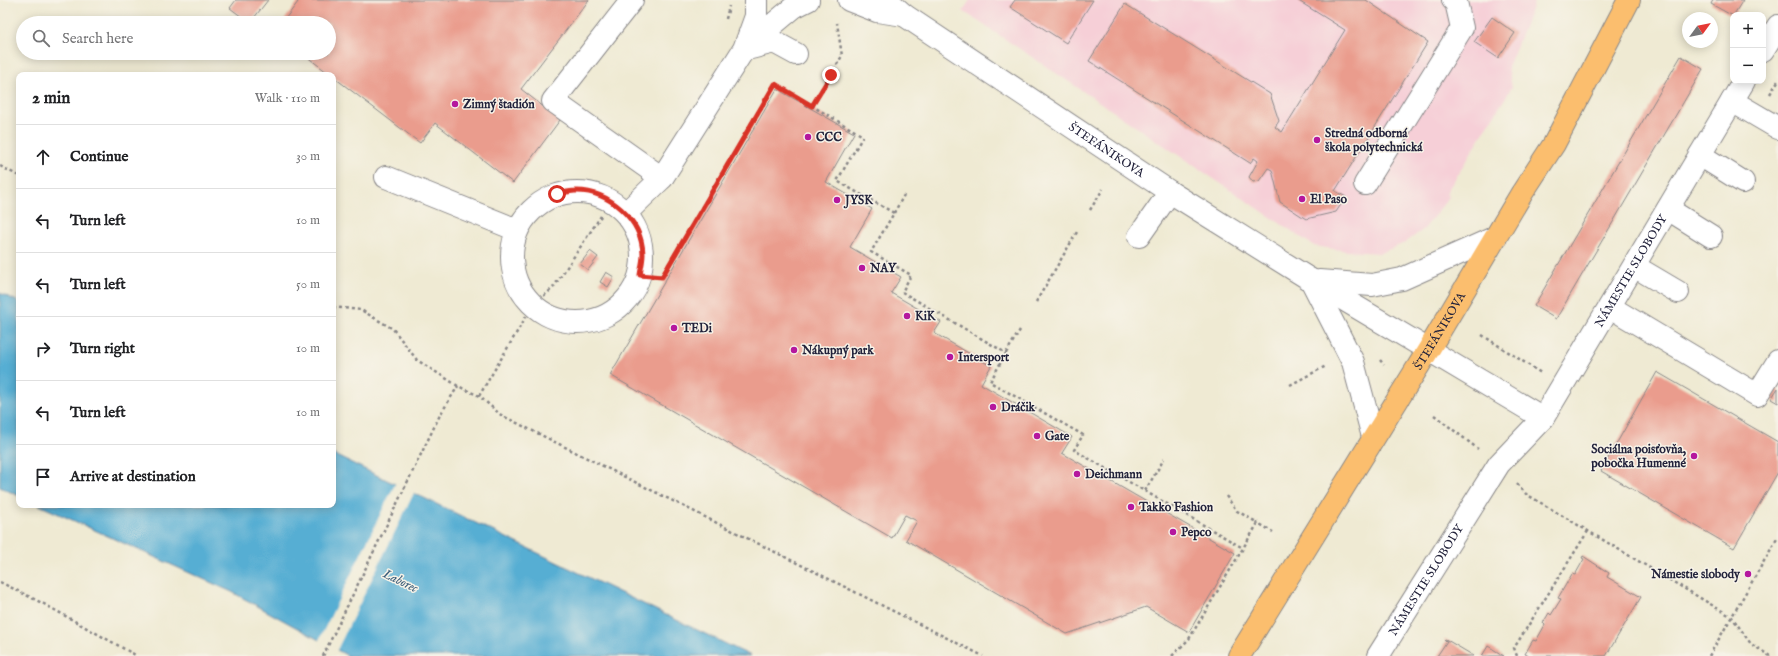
<!DOCTYPE html>
<meta charset="utf-8">
<style>
body{margin:0;font-family:"IM FELL English",serif;background:#f2f2f2;color:#202124}
.controls{position:absolute;right:12px;top:12px;display:grid;overflow:hidden;border-radius:8px;box-shadow:0 2px 10px #0003}
.controls button{width:36px;height:36px;display:grid;place-items:center;padding:0;border:0;border-bottom:1px solid #e0e0e0;background:#fff;color:#202124;font:20px sans-serif}
.compass{position:absolute;left:1682px;top:12px;width:36px;height:36px;border-radius:50%;background:#fff;box-shadow:0 2px 10px #0003;rotate:57deg}
.stop{position:absolute;width:12px;height:12px;margin:-9px;border:3px solid #d93025;border-radius:50%;background:#fff}
.stop.end{background:#d93025;border-color:#fff;box-shadow:0 1px 4px #0008}
.list{margin:0;padding:0;list-style:none}
h2{display:flex;justify-content:space-between;align-items:center;height:52px;margin:0;padding:0 16px;font-size:17px}
h2 small{font-size:13px;font-weight:400;color:#757577}
.list li{display:grid;grid-template-columns:26px 1fr auto;gap:12px;align-items:center;box-sizing:border-box;height:64px;padding:0 16px;border-top:1px solid #e0e0e0}
.list b{display:block;font-size:15px;white-space:nowrap}
.list em{font-size:13px;font-style:normal;color:#757577}
.icon{flex:none;width:22px;height:22px;fill:none;stroke:currentColor;stroke-width:2;stroke-linecap:round;stroke-linejoin:round}
.map{position:relative;flex:none;width:1778px;height:656px;overflow:hidden}
.search{position:absolute;background:#fff;box-shadow:0 2px 10px #0003;left:16px;top:16px;width:320px;height:44px;display:flex;align-items:center;gap:10px;box-sizing:border-box;padding:0 14px;border-radius:22px;color:#757577;font-size:15px}
.panel{position:absolute;background:#fff;box-shadow:0 2px 10px #0003;left:16px;top:72px;width:320px;height:436px;border-radius:8px}
.map>svg:first-child{display:block}
</style>
<div class="map">
<svg width="1778" height="656" viewBox="0 0 1778 656">
<rect width="100%" height="100%" fill="#f7f3e8"/>
<filter id="ink" filterUnits="userSpaceOnUse"><feTurbulence type="fractalNoise" baseFrequency=".025" numOctaves="2"/><feDisplacementMap in="SourceGraphic" scale="8" xChannelSelector="R" yChannelSelector="G"/><feConvolveMatrix kernelMatrix="1 2 1 2 8 2 1 2 1" color-interpolation-filters="sRGB"/></filter>
<filter id="wash" filterUnits="userSpaceOnUse"><feTurbulence type="fractalNoise" baseFrequency=".012" numOctaves="4" result="noise"/><feDisplacementMap in="SourceGraphic" scale="16" xChannelSelector="R" yChannelSelector="G"/><feGaussianBlur stdDeviation="0.9" result="paint"/><feColorMatrix in="noise" values="0 0 0 0 0 0 0 0 0 0 0 0 0 0 0 0 0 1.4 0 .05"/><feComposite in="paint" operator="in"/></filter>
<g filter="url(#wash)">
<rect width="100%" height="100%" fill="#efead3"/>
<path fill="#f6cfd7" d="M 970,0 L 1535,0 L 1508,67 L 1512,87 L 1446,193 L 1449,197 L 1424,229 L 1405,243 L 1380,253 L 1347,251 L 1314,246 L 963,11 Z"/>
<path fill="#56aed3" stroke="#3c6887" d="M 0,293 L 19,302 L 19,496 L 0,487 Z
M 333,454 L 751,656 L 348,656 L 232,592 L 39,505 L 333,505 Z"/>
<path fill="#efead3" d="M 396,482 L 415,491 L 336,652 L 318,642 Z"/>
<g id="blocks">
<path fill="#ea9c8d" d="M 236,0 L 268,0 L 250,23 L 230,8 Z
M 296,0 L 589,0 L 521,89 L 560,120 L 513,183 L 435,123 L 420,143 L 302,53 L 329,53 L 329,23 L 282,23 L 298,2 Z
M 1015,0 L 1093,0 L 1066,43 L 1010,7 Z
M 1297,0 L 1366,0 L 1428,42 L 1335,191 L 1346,197 L 1336,212 L 1306,219 L 1280,202 L 1272,170 L 1268,168 L 1259,181 L 1253,182 L 1249,177 L 1258,161 L 1254,158 L 1250,163 L 1089,61 L 1125,4 L 1270,94 L 1279,121 L 1275,127 L 1282,132 L 1345,30 Z
M 1713,0 L 1743,0 L 1733,16 L 1711,4 Z
M 1492,17 L 1515,33 L 1498,58 L 1474,42 Z
M 1681,56 L 1703,69 L 1556,319 L 1534,306 Z
M 777,89 L 854,133 L 826,182 L 872,209 L 850,247 L 901,277 L 891,293 L 941,322 L 934,333 L 991,366 L 981,384 L 1072,437 L 1062,453 L 1235,553 L 1189,632 L 1146,607 L 1067,634 L 906,540 L 917,521 L 905,515 L 892,538 L 610,375 Z
M 590,251 L 598,257 L 588,270 L 580,264 Z
M 606,272 L 614,277 L 608,287 L 600,282 Z
M 1657,372 L 1778,442 L 1778,472 L 1734,548 L 1601,471 Z
M 1778,388 L 1778,403 L 1771,399 Z
M 1583,556 L 1609,573 L 1607,577 L 1641,597 L 1606,656 L 1529,656 L 1525,654 L 1533,640 L 1536,641 L 1545,625 L 1543,623 L 1549,613 L 1551,615 L 1561,599 L 1558,598 L 1572,574 L 1575,575 L 1584,559 L 1582,558 Z
M 1445,639 L 1447,640 L 1474,656 L 1437,656 L 1447,641 L 1444,640 Z
M 1488,646 L 1504,656 L 1482,656 Z"/>
</g>
</g>
<g filter="url(#ink)">
<use href="#blocks" fill-opacity="0" stroke="#888687" stroke-width="1"/>
<g fill="none" stroke-linecap="round" stroke-linejoin="round">
<g stroke="#888687" stroke-width="24">
<g id="minor">
<path d="M 632,0 L 553,101 L 662,178"/>
<path d="M 849,0 L 877,11 L 904,15"/>
<path id="s1" d="M 887,0 L 904,15 L 1170,192 L 1311,280 L 1543,418"/>
<path d="M 745,48 L 794,7 L 808,0"/>
<path d="M 747,49 L 774,42 L 796,54"/>
<path d="M 1763,50 L 1778,26"/>
<path d="M 1732,101 L 1778,128"/>
<path d="M 1700,155 L 1743,182"/>
<path d="M 386,177 L 517,230"/>
<path d="M 1365,184 L 1462,28 L 1456,2 L 1453,0"/>
<circle cx="577" cy="257" r="65"/>
<path d="M 1668,209 L 1711,236"/>
<path d="M 626,213 L 662,178 L 744,49 L 756,16 L 756,0"/>
<path d="M 1139,236 L 1170,192"/>
<path d="M 1634,266 L 1678,292"/>
<path d="M 1311,280 L 1353,362 L 1373,437"/>
<path d="M 1319,281 L 1372,285 L 1402,279 L 1496,237"/>
<path d="M 1610,307 L 1757,395 L 1778,361"/>
<path id="s2" d="M 1378,656 L 1499,464 L 1543,418 L 1744,81"/>
</g>
</g>
<g stroke="#888687" stroke-width="24">
<g id="major">
<path id="s3" d="M 1239,656 L 1429,349 L 1522,193 L 1554,144 L 1629,0"/>
</g>
</g>
<path stroke="#888687" stroke-width="2.5" stroke-dasharray="3 3" stroke-linecap="butt" d="M 726,19 L 729,6
M 1770,94 L 1778,81
M 812,106 L 842,56 L 837,23
M 0,166 L 19,176
M 1090,210 L 1103,189
M 894,213 L 904,195
M 640,275 L 662,277 L 775,84 L 863,136 L 837,181 L 894,213 L 871,252 L 911,275 L 902,292 L 1006,353 L 990,382 L 1083,435 L 1074,450 L 1243,548
M 1036,302 L 1077,232
M 333,307 L 361,310 L 393,329 L 417,360 L 458,386 L 479,396 L 501,415 L 983,656
M 1482,335 L 1541,373
M 1006,353 L 1020,330
M 1380,360 L 1384,365
M 1290,385 L 1326,366
M 479,396 L 533,305 L 553,288 L 601,216
M 1434,415 L 1478,449
M 1517,484 L 1526,494 L 1732,617 L 1751,644 L 1770,656
M 1145,491 L 1164,459
M 1226,496 L 1237,511 L 1258,523
M 0,582 L 44,604 L 137,656
M 323,656 L 440,415 L 458,386
M 1172,656 L 1189,639 L 1258,523 L 1273,532
M 1517,656 L 1514,648 L 1588,531
M 1709,656 L 1778,537"/>
<use href="#minor" stroke="#fff" stroke-width="22"/>
<use href="#major" stroke="#fbbe6e" stroke-width="22"/>
</g>
</g>
<g fill="none" stroke-linecap="round" stroke-linejoin="round" filter="url(#ink)">
<path stroke="#d93025" stroke-width="5" d="M 557,194 C 563,193 570,191 575,191 C 609,190 642,220 643,254 C 643,261 641,268 640,275 L 662,277 L 775,84 L 812,106 L 831,75"/>
</g>
<g fill="#b5179e" stroke="#f7f3e8" stroke-width="1.5">
<circle cx="455" cy="104" r="4"/>
<circle cx="808" cy="137" r="4"/>
<circle cx="1317" cy="140" r="4"/>
<circle cx="1302" cy="199" r="4"/>
<circle cx="837" cy="200" r="4"/>
<circle cx="862" cy="268" r="4"/>
<circle cx="907" cy="316" r="4"/>
<circle cx="674" cy="328" r="4"/>
<circle cx="794" cy="350" r="4"/>
<circle cx="950" cy="357" r="4"/>
<circle cx="993" cy="407" r="4"/>
<circle cx="1037" cy="436" r="4"/>
<circle cx="1694" cy="456" r="4"/>
<circle cx="1077" cy="474" r="4"/>
<circle cx="1131" cy="507" r="4"/>
<circle cx="1173" cy="532" r="4"/>
<circle cx="1748" cy="574" r="4"/>
</g>
<g text-anchor="middle" stroke-width="3" stroke-linejoin="round" paint-order="stroke">
<g font-size="12" font-weight="bold" fill="#22223b" stroke="#f7f3e8" text-anchor="start">
<text x="463" y="108">Zimný štadión</text>
<text x="1325" y="137">Stredná odborná<tspan x="1325" dy="14">škola polytechnická</tspan></text>
<text x="816" y="141">CCC</text>
<text x="1310" y="203">El Paso</text>
<text x="845" y="204">JYSK</text>
<text x="870" y="272">NAY</text>
<text x="915" y="320">KiK</text>
<text x="682" y="332">TEDi</text>
<text x="802" y="354">Nákupný park</text>
<text x="958" y="361">Intersport</text>
<text x="1001" y="411">Dráčik</text>
<text x="1045" y="440">Gate</text>
<text x="1686" y="453" text-anchor="end">Sociálna poisťovňa,<tspan x="1686" dy="14">pobočka Humenné</tspan></text>
<text x="1085" y="478">Deichmann</text>
<text x="1139" y="511">Takko Fashion</text>
<text x="1181" y="536">Pepco</text>
<text x="1740" y="578" text-anchor="end">Námestie slobody</text>
</g>
<g font-size="12" fill="#22223b" stroke="#f7f3e8">
<text dy="4" stroke="none"><textPath href="#s1" startOffset="266">ŠTEFÁNIKOVA</textPath></text>
<text dy="4" stroke="none"><textPath href="#s2" startOffset="462">NÁMESTIE SLOBODY</textPath></text>
<text dy="4" stroke="none"><textPath href="#s3" startOffset="382">ŠTEFÁNIKOVA</textPath></text>
<text dy="4" stroke="none"><textPath href="#s2" startOffset="90">NÁMESTIE SLOBODY</textPath></text>
</g>
<g font-size="13" font-style="italic" fill="#375a78" stroke="#f7f3e8">
<text transform="translate(401 580) rotate(26)" y="5">Laborec</text>
</g>
</g>
</svg>
<div class="controls">
<button>+</button>
<button>−</button>
</div>
<svg class="compass" viewBox="-18 -18 36 36"><path d="M0-13l5 13h-10z" fill="#e53935"/><path d="M0 13l5-13h-10z" fill="#757577"/></svg>
<div class="stop" style="left:557px;top:194px"></div>
<div class="stop end" style="left:831px;top:75px"></div>
<div class="search"><svg class="icon" aria-label="search" viewBox="0 0 24 24"><circle cx="10" cy="10" r="6"/><path d="M15 15l6 6"/></svg>Search here</div>
<section class="panel">
<h2>2 min<small>Walk · 110 m</small></h2>
<ul class="list">
<li><svg class="icon" aria-label="ahead" viewBox="0 0 24 24"><path d="M12 20V5M6 11l6-6 6 6"/></svg><div><b>Continue</b></div><em>30 m</em></li>
<li><svg class="icon" aria-label="left" viewBox="0 0 24 24"><path d="M17 20v-9H6M10 6l-5 5 5 5"/></svg><div><b>Turn left</b></div><em>10 m</em></li>
<li><svg class="icon" aria-label="left" viewBox="0 0 24 24"><path d="M17 20v-9H6M10 6l-5 5 5 5"/></svg><div><b>Turn left</b></div><em>50 m</em></li>
<li><svg class="icon" aria-label="right" viewBox="0 0 24 24"><path d="M7 20v-9h11M14 6l5 5-5 5"/></svg><div><b>Turn right</b></div><em>10 m</em></li>
<li><svg class="icon" aria-label="left" viewBox="0 0 24 24"><path d="M17 20v-9H6M10 6l-5 5 5 5"/></svg><div><b>Turn left</b></div><em>10 m</em></li>
<li><svg class="icon" aria-label="arrive" viewBox="0 0 24 24"><path d="M6 21V4h12l-3 4 3 4H6"/></svg><div><b>Arrive at destination</b></div></li>
</ul>
</section>
</div>
